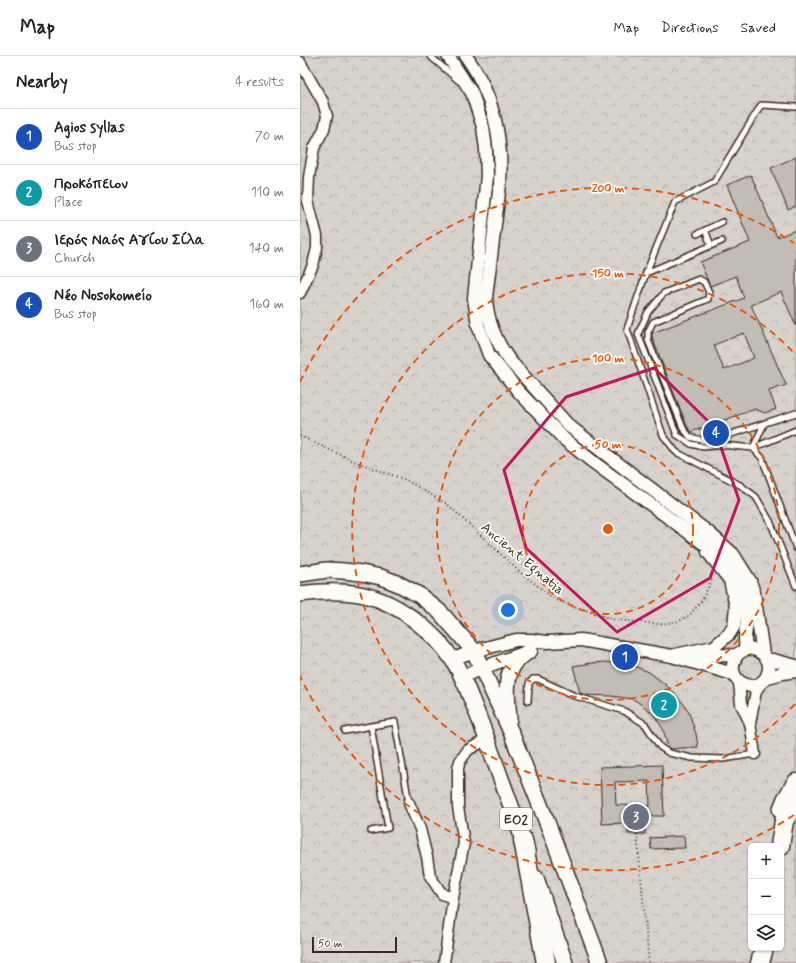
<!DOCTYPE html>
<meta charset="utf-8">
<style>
body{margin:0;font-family:Mynerve,sans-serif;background:#f6f6f6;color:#202124}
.controls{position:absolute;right:12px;bottom:12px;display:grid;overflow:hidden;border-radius:6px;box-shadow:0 1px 3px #0004}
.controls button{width:36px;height:36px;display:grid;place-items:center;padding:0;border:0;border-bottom:1px solid #e0e0e0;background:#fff;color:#202124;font:20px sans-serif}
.scale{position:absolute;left:12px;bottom:10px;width:85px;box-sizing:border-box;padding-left:4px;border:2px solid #3b2a1e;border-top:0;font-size:11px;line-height:14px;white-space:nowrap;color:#3b2a1e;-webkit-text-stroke:3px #fdfcf7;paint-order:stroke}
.you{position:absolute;left:208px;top:554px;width:14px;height:14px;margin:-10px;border:3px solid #fff;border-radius:50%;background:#1a73e8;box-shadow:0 0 0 6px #1a73e833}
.badge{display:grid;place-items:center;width:26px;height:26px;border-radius:50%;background:#3b2a1e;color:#fff;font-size:13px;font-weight:700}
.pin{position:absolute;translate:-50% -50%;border:2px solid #fff;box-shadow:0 1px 4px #0006}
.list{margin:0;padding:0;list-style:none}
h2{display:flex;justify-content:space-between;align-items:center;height:52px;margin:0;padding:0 16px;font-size:17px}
h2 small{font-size:13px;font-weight:400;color:#757577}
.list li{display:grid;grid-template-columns:26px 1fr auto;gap:12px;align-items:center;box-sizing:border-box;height:56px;padding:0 16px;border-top:1px solid #e0e0e0}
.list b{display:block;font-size:15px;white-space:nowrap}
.list p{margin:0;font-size:13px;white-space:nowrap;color:#757577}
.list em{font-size:13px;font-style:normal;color:#757577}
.icon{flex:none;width:22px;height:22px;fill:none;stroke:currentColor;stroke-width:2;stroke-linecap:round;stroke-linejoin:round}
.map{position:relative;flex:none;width:496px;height:907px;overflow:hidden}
header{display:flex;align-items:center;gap:24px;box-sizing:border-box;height:56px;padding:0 20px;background:#fff;border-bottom:1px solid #e0e0e0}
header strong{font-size:19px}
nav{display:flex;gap:22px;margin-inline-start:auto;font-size:14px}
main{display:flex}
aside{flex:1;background:#fff}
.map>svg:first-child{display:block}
</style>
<header>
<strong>Map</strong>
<nav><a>Map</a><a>Directions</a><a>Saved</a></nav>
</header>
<main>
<aside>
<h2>Nearby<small>4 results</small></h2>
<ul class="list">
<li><span class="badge" style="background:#1a4fb4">1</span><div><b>Agios syllas</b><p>Bus stop</p></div><em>70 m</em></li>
<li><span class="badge" style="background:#0f9aa8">2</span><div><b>Προκόπειον</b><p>Place</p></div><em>110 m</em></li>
<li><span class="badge" style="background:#6b7280">3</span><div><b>Ιερός Ναός Αγίου Σίλα</b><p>Church</p></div><em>140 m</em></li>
<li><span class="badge" style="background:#1a4fb4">4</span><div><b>Néo Nosokomeío</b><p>Bus stop</p></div><em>160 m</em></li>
</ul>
</aside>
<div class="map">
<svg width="496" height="907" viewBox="0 0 496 907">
<defs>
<pattern id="forest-crowns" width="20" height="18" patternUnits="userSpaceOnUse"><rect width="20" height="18" fill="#d7d2cc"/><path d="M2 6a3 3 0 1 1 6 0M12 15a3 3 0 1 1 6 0" fill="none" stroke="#b9b4af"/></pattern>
</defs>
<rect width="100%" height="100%" fill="#f1efea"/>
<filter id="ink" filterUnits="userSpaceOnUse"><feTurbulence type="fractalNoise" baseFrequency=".025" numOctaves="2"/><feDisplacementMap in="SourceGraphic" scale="8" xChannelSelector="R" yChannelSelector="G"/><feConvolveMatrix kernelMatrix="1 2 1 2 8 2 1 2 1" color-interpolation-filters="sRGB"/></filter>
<g filter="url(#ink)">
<path fill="url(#forest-crowns)" stroke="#897e75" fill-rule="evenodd" d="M 0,0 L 496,0 L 496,907 L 0,907 ZM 451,790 L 481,790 L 481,892 L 451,892 Z"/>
<path fill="#c1bcb4" stroke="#3b2a1e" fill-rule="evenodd" d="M 496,101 L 496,150 L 488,154 L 471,112 Z
M 451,119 L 477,181 L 496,174 L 496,270 L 481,236 L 451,249 L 486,329 L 469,335 L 476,353 L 465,357 L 455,353 L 391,376 L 387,370 L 375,340 L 352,281 L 352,277 L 444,242 L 436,220 L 410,230 L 400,206 L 450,186 L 427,129 ZM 444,277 L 454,302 L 424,314 L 414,289 Z
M 306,606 L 337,611 L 349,616 L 365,628 L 384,648 L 389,657 L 396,678 L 398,691 L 370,693 L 368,691 L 363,673 L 354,659 L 344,650 L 333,643 L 311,640 L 286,639 L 280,637 L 273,610 L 292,607 Z
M 362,709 L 364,760 L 345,760 L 345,778 L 328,778 L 328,769 L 326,769 L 326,767 L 302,768 L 300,711 ZM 349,725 L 350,750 L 316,749 L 315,726 Z
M 384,780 L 385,792 L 351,793 L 350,782 Z"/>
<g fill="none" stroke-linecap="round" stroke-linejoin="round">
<g stroke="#3b2a1e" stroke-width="8">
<path id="service" d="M 130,0 L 159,25
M 496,51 L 461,49 L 414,126 L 375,146 L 346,217 L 327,273 L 363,379 L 376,396 L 440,429 L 456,441 L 470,465 L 496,530
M 405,174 L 411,189
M 397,178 L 422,166
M 346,217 L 422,185
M 496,357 L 419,382 L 405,385 L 390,381 L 383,372 L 348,284 L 348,276 L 353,266 L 408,243 L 409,236 L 404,226 L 399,223 L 364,237 L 348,256 L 338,278 L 377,379 L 391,388 L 404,391 L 422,389 L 453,392 L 462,402 L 496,492
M 464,368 L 453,392 L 496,374
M 228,645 L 229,627 L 233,623 L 238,623 L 275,640 L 324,655 L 345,668 L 360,691 L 369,697 L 392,702 L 423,703 L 455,698
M 45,675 L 71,670
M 71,775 L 88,772 L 71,670 L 95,666 L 109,747"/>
</g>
<g stroke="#3b2a1e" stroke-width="13">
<path id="minor" d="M 0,6 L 23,46 L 27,60 L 24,73 L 14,92 L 9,121 L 8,145 L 17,180 L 17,192 L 13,209 L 0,237
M 439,626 L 441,648 L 450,667 L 455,698
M 450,667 L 456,635 L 462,626
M 109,747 L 120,773 L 127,801 L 130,820 L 142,838 L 153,842 L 164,787 L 158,751 L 158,712 L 160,705 L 168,694 L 187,683
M 144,907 L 153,842"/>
</g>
<g stroke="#3b2a1e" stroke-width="15">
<path id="tertiary" d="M 148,0 L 172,37 L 183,71 L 186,93 L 187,120 L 174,242 L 178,269 L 189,299 L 219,336 L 264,383 L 293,406 L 426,504 C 438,521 448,540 447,562 C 447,575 443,579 446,593
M 166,0 C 193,37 203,83 200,128 L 186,241 C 187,265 196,286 210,305 L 269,370 L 409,477 L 433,498 L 450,525 L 454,537 L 463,598
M 401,598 C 412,599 424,600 435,599 C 440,598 442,594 447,593 C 458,591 470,601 469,613 C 469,616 467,619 466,622
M 375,599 L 414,591 L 429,578 L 434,570 L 436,551 L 430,524 L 408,496
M 437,599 C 433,606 430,614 436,622 C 441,628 450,632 458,629 C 462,627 464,623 468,621 C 477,618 486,616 496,615
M 153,603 L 174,595 L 216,584 L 231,584 L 247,586 L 281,584 L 372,600 L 433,618
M 468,605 L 473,604 L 496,610
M 162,621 L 182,612 L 224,597"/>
</g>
<g stroke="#3b2a1e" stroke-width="18">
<path id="primary" d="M 0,518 L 27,514 L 44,515 L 61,517 L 81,521 L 99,528 L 119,539 L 140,556 L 174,595 L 211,676 L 250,774 L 300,907
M 0,538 C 46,532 80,536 117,566 C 130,576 143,589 152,603 C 158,611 162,621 166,630 C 175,652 184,673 191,695 C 203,729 216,762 227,795
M 209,663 C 208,646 204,625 213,610 C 217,603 224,599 230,594
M 236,822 L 265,907"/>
</g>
<g stroke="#3b2a1e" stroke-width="21">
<path id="motorway" d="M 482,754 L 486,744 L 496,727
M 223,784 L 246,907
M 480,790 L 484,765 L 496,744
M 460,907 L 464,892"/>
</g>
<path stroke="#3b2a1e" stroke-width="2" stroke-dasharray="1 3" stroke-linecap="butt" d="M 0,380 L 56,406 L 106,424 L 147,448 L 222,518 L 256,544 L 291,556 L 315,564 L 361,568 L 379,565 L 390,559 L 402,544 L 411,526 L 412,521
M 337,778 L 349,907"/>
<use href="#service" stroke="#fdfcf7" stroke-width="5"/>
<use href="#minor" stroke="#fdfcf7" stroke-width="10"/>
<use href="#tertiary" stroke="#fdfcf7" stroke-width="12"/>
<use href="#primary" stroke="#fdfcf7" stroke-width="15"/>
<use href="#motorway" stroke="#fdfcf7" stroke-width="18"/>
</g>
</g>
<path fill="none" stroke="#c2185b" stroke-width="3" stroke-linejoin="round" d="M 354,312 L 414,371 L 439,444 L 410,522 L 317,576 L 226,492 L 204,414 L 266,341 Z"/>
<g fill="none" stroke="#e8590c" stroke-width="2" stroke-dasharray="7 5">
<circle cx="308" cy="473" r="85"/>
<circle cx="308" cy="473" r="171"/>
<path d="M495 648A256 256 0 1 1 495 298"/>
<path d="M494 759A341 341 0 0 1 0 620M0 326A341 341 0 0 1 494 187"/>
</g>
<g text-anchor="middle" stroke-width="3.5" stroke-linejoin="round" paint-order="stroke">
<rect fill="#fdfcf7" stroke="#75695f" stroke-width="1" x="200" y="752" width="32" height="22" rx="3"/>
<g font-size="13" font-weight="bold" fill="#3b2a1e">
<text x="216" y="768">ΕΟ2</text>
</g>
<g font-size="14" fill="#3b2a1e" stroke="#fdfcf7">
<text transform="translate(223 502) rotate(40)" y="5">Ancient Egnatia</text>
</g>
</g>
<circle cx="308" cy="473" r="6" fill="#e8590c" stroke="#fdfcf7" stroke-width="2"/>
<g font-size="12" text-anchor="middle" font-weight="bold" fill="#e8590c" stroke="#fdfcf7" stroke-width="3.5" stroke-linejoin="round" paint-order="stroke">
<text x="308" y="136">200 m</text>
<text x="308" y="221">150 m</text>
<text x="308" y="306">100 m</text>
<text x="308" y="392">50 m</text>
</g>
</svg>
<div class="controls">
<button>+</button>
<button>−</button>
<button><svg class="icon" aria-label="layers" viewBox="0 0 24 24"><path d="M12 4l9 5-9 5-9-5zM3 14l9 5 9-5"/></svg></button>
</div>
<div class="scale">50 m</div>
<div class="you"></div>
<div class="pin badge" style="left:325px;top:601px;background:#1a4fb4">1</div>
<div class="pin badge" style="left:364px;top:649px;background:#0f9aa8">2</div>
<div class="pin badge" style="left:336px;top:761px;background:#6b7280">3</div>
<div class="pin badge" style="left:416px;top:377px;background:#1a4fb4">4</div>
</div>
</main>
